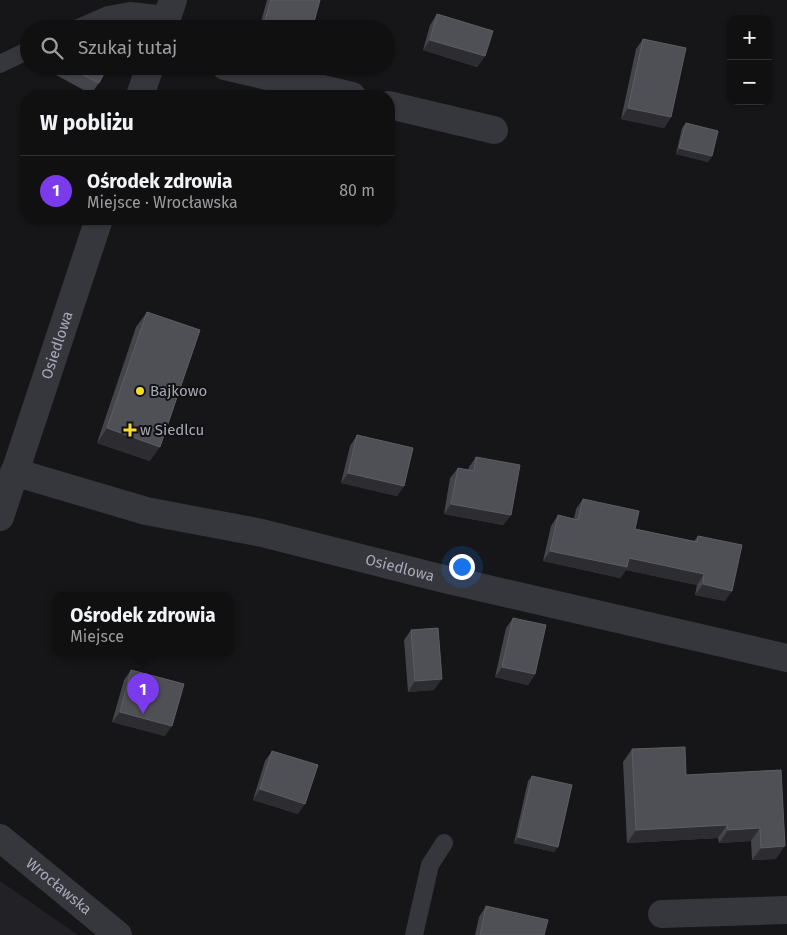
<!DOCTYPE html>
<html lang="pl">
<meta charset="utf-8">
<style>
body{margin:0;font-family:"Fira Sans",sans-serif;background:#1e1e1f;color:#f1f3f6}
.controls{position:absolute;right:15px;top:15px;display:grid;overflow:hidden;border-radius:10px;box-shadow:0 1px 4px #0004}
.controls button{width:45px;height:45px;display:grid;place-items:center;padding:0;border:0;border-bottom:1px solid #303031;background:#101011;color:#f1f3f6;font:25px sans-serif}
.you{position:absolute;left:461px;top:566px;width:18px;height:18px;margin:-12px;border:4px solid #fff;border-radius:50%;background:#1a73e8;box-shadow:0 0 0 8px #1a73e833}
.badge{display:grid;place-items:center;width:32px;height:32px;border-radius:50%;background:#7c3aed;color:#fff;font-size:16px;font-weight:700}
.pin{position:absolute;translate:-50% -41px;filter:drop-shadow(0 1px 2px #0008)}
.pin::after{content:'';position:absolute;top:26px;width:18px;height:15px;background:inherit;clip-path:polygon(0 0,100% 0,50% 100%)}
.popup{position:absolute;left:53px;top:592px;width:180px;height:65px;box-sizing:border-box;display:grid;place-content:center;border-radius:10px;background:#101011;filter:drop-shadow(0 1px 4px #0005);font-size:16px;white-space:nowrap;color:#9c9d9f}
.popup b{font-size:19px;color:#f1f3f6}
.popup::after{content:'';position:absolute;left:50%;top:100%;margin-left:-10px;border:10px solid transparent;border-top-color:#101011}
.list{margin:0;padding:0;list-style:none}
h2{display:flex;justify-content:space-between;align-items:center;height:65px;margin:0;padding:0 20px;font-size:21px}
h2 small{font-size:16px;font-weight:400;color:#9c9d9f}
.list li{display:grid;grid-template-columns:32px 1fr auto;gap:15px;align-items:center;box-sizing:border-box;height:70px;padding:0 20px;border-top:1px solid #303031}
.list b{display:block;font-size:19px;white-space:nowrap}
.list p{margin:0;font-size:16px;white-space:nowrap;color:#9c9d9f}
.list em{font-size:16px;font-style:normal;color:#9c9d9f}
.icon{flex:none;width:28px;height:28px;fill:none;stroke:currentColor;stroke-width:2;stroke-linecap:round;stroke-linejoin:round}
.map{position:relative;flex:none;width:787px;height:935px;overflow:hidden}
.search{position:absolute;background:#101011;box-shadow:0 1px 4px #0004;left:20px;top:20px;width:375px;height:55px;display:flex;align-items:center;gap:12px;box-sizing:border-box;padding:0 18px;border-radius:28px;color:#9c9d9f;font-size:19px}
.panel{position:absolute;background:#101011;box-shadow:0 1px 4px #0004;left:20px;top:90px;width:375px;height:135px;border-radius:20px}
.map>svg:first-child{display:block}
</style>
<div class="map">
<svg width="787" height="935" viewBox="0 0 787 935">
<rect width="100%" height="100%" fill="#161517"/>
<path fill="#222125" d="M 0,881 L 78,935 L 0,935 Z"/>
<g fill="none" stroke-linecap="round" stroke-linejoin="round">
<path stroke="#36363d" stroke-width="18" d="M 76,29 L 108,15 L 130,11 L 167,15
M 0,64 L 29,50
M 414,935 L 430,865 L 444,843"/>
<g stroke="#36363d" stroke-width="28">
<path d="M 225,66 L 352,96"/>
<path d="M 389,105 L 494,130"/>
<path id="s1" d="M 14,472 L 146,511 L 262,533 L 440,578 L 787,658"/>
<path d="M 662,914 L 787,910"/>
</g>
<g stroke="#36363d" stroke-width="28">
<path d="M 163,29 L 173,0"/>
<path d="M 140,96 L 150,66"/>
<path id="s2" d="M 0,517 L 99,219"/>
<path id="s3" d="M 0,838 L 118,935"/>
</g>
</g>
<path fill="#44454a" d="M 267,0 L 320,0 L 312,29 L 259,29 Z
M 437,14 L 485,56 L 477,67 L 423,50 L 430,25 Z
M 643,39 L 671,117 L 664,128 L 621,119 L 636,49 Z
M 60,66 L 108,66 L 99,83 L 91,94 L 56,75 Z
M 686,123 L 712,156 L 708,162 L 676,154 L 682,128 Z
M 147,312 L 150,461 L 97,443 L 136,327 Z
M 357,435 L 404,486 L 397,496 L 341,483 L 350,446 Z
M 476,457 L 511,515 L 503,525 L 444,514 L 450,478 L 458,468 L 468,470 L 469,467 Z
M 583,499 L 635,529 L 694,541 L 698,536 L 725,601 L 695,595 L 697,585 L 626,570 L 620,578 L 543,561 L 551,526 L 558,515 L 574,519 L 576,509 Z
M 513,618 L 535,674 L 528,685 L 495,677 L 506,628 Z
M 411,630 L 434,690 L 408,692 L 404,640 Z
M 131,670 L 165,736 L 112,722 L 124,680 Z
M 632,749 L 686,775 L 781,770 L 776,859 L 752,860 L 751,841 L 719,843 L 718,838 L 627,843 L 623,762 Z
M 272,751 L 298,814 L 253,800 L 265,761 Z
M 532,776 L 554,852 L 514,843 L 528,781 Z
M 486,906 L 544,935 L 475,935 L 479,917 Z"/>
<path fill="#2d2d31" d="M 264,24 L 283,29 L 261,29 Z
M 430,40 L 485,56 L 477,67 L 423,50 Z
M 628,108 L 671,117 L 664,128 L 621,119 Z
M 679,148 L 712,156 L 708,162 L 676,154 Z
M 107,428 L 160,447 L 150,461 L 97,443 Z
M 348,473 L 404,486 L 397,496 L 341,483 Z
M 451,504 L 511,515 L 503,525 L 444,514 Z
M 550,551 L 629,558 L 704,574 L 697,585 L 626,570 L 620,578 L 543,561 Z
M 703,584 L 732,591 L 725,601 L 695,595 Z
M 502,667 L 535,674 L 528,685 L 495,677 Z
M 442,679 L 434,690 L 408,692 L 415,681 Z
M 120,712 L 172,726 L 165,736 L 112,722 Z
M 260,789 L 305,804 L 298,814 L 253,800 Z
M 727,825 L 718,838 L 627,843 L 636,830 Z
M 760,828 L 751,841 L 719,843 L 728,830 Z
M 518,837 L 558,847 L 554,852 L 514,843 Z
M 785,846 L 776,859 L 752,860 L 761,848 Z"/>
<path fill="#4f4f56" stroke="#5d5d65" d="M 271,0 L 320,0 L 312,29 L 283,29 L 264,24 Z
M 437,14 L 493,31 L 485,56 L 430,40 Z
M 643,39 L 686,48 L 671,117 L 628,108 Z
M 66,66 L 108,66 L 99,83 Z
M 686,123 L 718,131 L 712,156 L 679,148 Z
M 147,312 L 200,330 L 160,447 L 107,428 Z
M 357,435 L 413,448 L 404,486 L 348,473 Z
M 476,457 L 520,465 L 511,515 L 451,504 L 458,468 L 474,471 Z
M 583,499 L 639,511 L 635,529 L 697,542 L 698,536 L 742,545 L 732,591 L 703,584 L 704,574 L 629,558 L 627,567 L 550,551 L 558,515 L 578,520 Z
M 513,618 L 546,625 L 535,674 L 502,667 Z
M 438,628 L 442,679 L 415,681 L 411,630 Z
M 131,670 L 184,684 L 172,726 L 120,712 Z
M 685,747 L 686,775 L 781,770 L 785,846 L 761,848 L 760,828 L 728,830 L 727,825 L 636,830 L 632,749 Z
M 272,751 L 318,765 L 305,804 L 260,789 Z
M 532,776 L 572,785 L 558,847 L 518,837 Z
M 486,906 L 548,920 L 544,935 L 480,935 Z"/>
<g fill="#f9d92c" stroke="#111012" stroke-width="2">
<circle cx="140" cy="391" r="5"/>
<path d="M127.5 422.5h5v5h5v5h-5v5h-5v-5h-5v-5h5z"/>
</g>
<g text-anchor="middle" stroke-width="4" stroke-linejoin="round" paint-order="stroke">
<g font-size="15" fill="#a7a9b8" stroke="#111012">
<text dy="5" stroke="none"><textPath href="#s2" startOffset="181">Osiedlowa</textPath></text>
<text dy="5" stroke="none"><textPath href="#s1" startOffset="398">Osiedlowa</textPath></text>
<text dy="5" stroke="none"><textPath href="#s3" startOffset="76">Wrocławska</textPath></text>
</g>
<g font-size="15" fill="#a7a9b8" stroke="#111012" text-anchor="start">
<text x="150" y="396">Bajkowo</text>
<text x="140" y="435">w Siedlcu</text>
</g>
</g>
</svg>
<div class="controls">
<button>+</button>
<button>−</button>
</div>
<div class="you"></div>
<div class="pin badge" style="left:143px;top:714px">1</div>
<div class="popup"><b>Ośrodek zdrowia</b>Miejsce</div>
<div class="search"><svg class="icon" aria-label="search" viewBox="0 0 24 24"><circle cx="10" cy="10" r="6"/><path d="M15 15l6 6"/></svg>Szukaj tutaj</div>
<section class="panel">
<h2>W pobliżu<small></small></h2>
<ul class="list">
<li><span class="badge">1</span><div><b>Ośrodek zdrowia</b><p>Miejsce · Wrocławska</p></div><em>80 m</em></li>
</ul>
</section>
</div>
